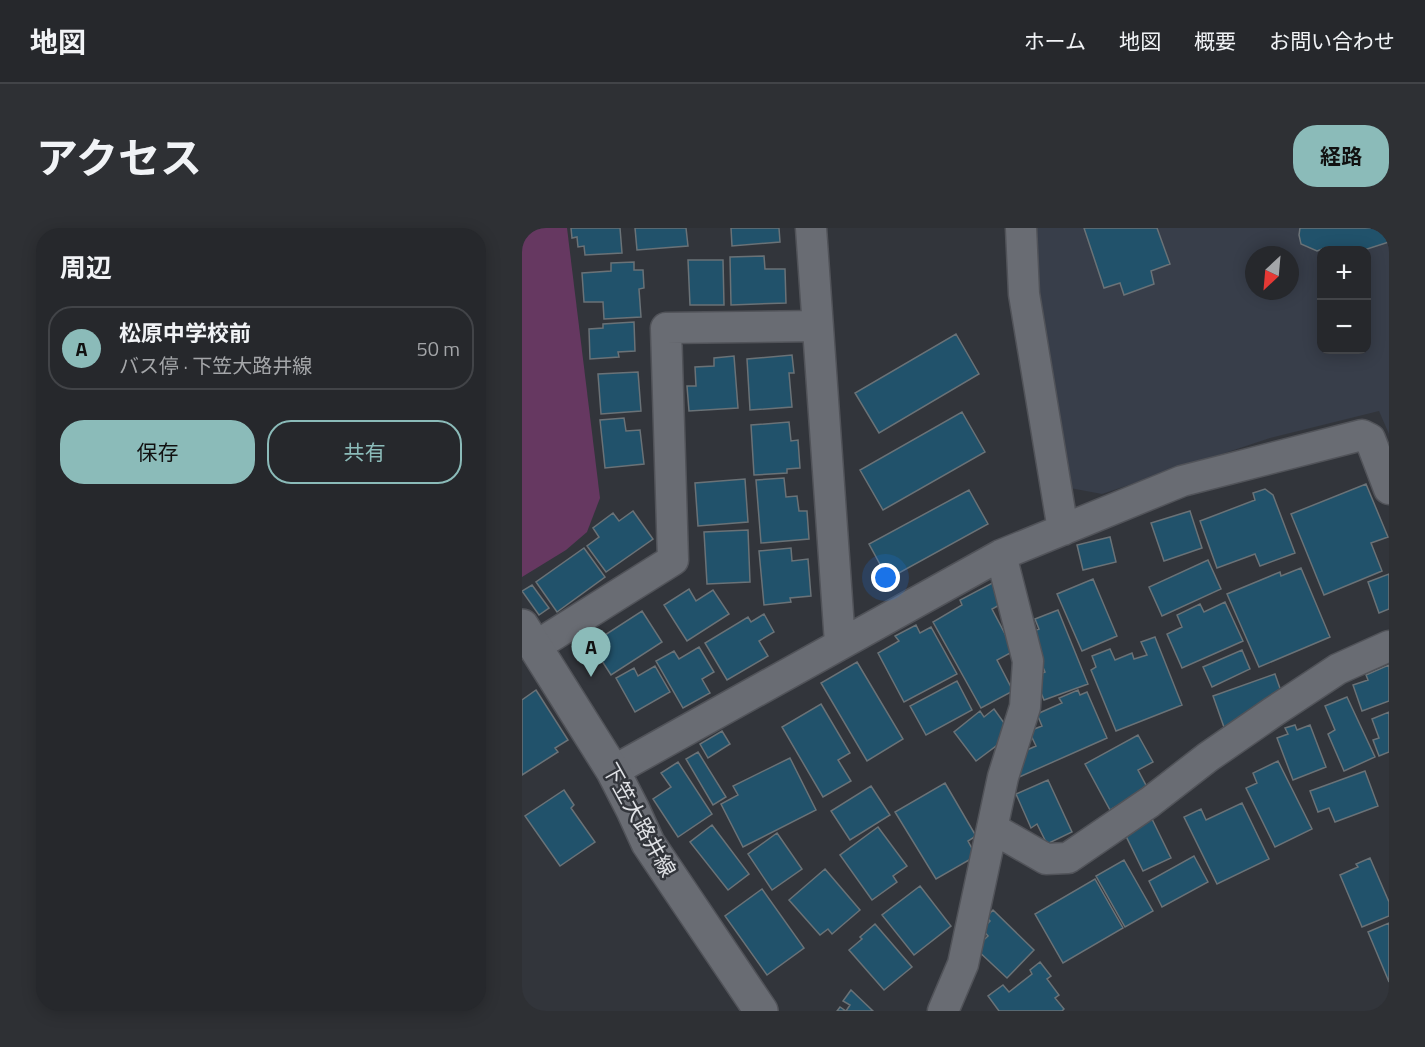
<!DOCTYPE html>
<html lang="ja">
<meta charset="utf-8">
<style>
body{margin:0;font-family:"Titillium Web","Noto Sans JP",sans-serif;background:#2e3034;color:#f1f3f6}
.controls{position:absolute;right:18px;top:18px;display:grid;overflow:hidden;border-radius:12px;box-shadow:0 3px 15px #0003}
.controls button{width:54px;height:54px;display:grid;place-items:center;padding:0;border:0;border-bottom:2px solid #424448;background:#26282c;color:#f1f3f6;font:30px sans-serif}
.compass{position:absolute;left:723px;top:18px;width:54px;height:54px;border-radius:50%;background:#26282c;box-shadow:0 3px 15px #0003;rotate:206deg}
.you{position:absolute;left:364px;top:350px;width:21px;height:21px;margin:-15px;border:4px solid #fff;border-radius:50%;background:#1a73e8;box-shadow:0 0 0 9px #1a73e833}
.badge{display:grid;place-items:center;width:39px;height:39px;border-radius:50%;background:#8bbbb9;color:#111;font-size:20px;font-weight:700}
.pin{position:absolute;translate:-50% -50px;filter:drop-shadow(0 2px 3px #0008)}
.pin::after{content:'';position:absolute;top:32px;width:21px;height:18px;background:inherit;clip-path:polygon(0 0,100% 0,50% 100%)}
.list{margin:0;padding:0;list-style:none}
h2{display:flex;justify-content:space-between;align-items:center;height:78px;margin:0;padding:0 24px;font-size:26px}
h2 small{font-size:20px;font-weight:400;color:#a4a6a9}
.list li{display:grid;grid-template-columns:39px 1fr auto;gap:18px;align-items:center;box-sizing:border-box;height:84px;margin:0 12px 12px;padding:0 12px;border:2px solid #424448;border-radius:24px}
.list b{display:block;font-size:22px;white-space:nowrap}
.list p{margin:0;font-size:20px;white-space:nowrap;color:#a4a6a9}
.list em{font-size:20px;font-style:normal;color:#a4a6a9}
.actions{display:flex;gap:12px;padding:18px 24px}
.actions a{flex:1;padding:14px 0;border:2px solid #8bbbb9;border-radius:24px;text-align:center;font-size:21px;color:#8bbbb9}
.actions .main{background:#8bbbb9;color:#111}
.map{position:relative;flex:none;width:867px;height:783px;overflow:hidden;border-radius:24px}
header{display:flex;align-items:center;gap:36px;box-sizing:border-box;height:84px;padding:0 30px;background:#26282c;border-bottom:2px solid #424448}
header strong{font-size:28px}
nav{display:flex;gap:33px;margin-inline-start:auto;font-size:21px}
.intro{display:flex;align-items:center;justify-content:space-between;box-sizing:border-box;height:144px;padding:0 36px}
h1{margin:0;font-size:42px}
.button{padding:15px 27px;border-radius:24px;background:#8bbbb9;color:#111;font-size:21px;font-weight:700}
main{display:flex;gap:36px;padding:0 36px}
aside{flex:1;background:#26282c;border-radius:24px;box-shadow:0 3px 15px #0003}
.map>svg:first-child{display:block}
</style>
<header>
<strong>地図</strong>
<nav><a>ホーム</a><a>地図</a><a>概要</a><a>お問い合わせ</a></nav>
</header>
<div class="intro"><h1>アクセス</h1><a class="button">経路</a></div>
<main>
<aside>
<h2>周辺<small></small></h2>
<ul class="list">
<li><span class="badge">A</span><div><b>松原中学校前</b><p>バス停 · 下笠大路井線</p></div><em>50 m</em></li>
</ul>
<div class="actions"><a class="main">保存</a><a>共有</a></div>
</aside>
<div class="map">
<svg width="867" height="783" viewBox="0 0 867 783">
<rect width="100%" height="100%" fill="#32353b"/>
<path fill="#383e4a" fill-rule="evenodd" d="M 509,0 L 867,0 L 867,206 L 857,183 L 748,210 L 580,266 L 548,260 L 536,225 ZM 800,22 L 844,22 L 844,122 L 800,122 ZM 732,27 L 768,27 L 768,63 L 732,63 Z"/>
<path fill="#663861" d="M 0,0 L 45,0 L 78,270 L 65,304 L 44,322 L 0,349 Z"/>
<path fill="#21526b" stroke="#6a7277" stroke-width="1.5" d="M 49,0 L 98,0 L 100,25 L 63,27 L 62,18 L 56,19 L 55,9 L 50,10 Z
M 113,0 L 164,0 L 166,18 L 115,22 Z
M 209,0 L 257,0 L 258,14 L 210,18 Z
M 562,0 L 635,0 L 648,36 L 629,43 L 632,56 L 602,67 L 598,55 L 582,60 Z
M 778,0 L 867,0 L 867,14 L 842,22 L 808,22 L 806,19 L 795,23 L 779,16 L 777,7 Z
M 242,28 L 243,41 L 263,41 L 264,75 L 209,77 L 208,29 Z
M 166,32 L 201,32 L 202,77 L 168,77 Z
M 112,34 L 112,42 L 121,42 L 122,60 L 117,61 L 119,89 L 82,91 L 81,74 L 62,74 L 60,45 L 89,43 L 89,35 Z
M 112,94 L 113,123 L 96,124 L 97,129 L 68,131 L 67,101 L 81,100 L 81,96 Z
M 434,106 L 457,146 L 357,205 L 333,165 Z
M 270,127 L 272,145 L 267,145 L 270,179 L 228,182 L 225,131 Z
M 212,128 L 216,180 L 167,183 L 165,158 L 174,158 L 173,139 L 192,138 L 192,130 Z
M 116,144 L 119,183 L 79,186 L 76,146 Z
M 440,184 L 463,224 L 361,282 L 338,242 Z
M 102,190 L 104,203 L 118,202 L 122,236 L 83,240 L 78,192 Z
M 267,194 L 269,213 L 276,212 L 278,240 L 265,241 L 265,245 L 232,247 L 229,197 Z
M 262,250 L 264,269 L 275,268 L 277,283 L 285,283 L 287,311 L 239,315 L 234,252 Z
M 223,251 L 226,294 L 176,298 L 173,255 Z
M 844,256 L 866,309 L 849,315 L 860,343 L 802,367 L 769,286 Z
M 743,261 L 751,267 L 773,325 L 738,338 L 733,326 L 695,340 L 678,293 L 733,272 L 731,265 Z
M 447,262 L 466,296 L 366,351 L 347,316 Z
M 111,283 L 131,311 L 84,344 L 65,318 L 77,309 L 71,300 L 91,285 L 97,293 Z
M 668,283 L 680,320 L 642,333 L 629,295 Z
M 226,302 L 228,354 L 185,356 L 182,304 Z
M 588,309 L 594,334 L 561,342 L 555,317 Z
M 62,320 L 83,349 L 35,384 L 14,354 Z
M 269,320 L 270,333 L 286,331 L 289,368 L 268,370 L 269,374 L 242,377 L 237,323 Z
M 686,332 L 699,361 L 640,388 L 627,359 Z
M 779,340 L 808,409 L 737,439 L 705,366 L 758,344 L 759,348 Z
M 867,346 L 867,381 L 857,385 L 846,354 Z
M 571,351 L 595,408 L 560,423 L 535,366 Z
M 476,352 L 481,375 L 470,381 L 492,423 L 475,432 L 491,463 L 459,480 L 411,394 L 440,377 L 438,372 Z
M 10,357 L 27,380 L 17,387 L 0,363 Z
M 167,361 L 174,373 L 191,362 L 207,386 L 165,413 L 142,377 Z
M 703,374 L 721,413 L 660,440 L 645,406 L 660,399 L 655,387 L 678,376 L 682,384 Z
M 536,382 L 566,456 L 522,472 L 512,448 L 523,444 L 507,405 L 517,401 L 513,391 Z
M 120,383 L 140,414 L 89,447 L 69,416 Z
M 242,386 L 252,404 L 237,413 L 246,428 L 205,452 L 183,415 L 226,389 L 229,394 Z
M 394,397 L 398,405 L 409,399 L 435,446 L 382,474 L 356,425 L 377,413 L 373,408 Z
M 633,409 L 660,477 L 594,503 L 569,442 L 574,439 L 570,428 L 588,421 L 593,432 L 610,425 L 612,431 L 625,427 L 619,414 Z
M 177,419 L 192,444 L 180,451 L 188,465 L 161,480 L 134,433 L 152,423 L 157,431 Z
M 720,422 L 728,441 L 690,459 L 681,439 Z
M 335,434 L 381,511 L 345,533 L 299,455 Z
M 867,437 L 867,473 L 840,483 L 831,457 L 846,452 L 844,447 Z
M 133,438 L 148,464 L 113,484 L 94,450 L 112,440 L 116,448 Z
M 753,446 L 760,466 L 703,502 L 691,468 Z
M 435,453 L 450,482 L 404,507 L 388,478 Z
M 14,462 L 46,512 L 33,520 L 36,524 L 0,547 L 0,472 Z
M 556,462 L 558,467 L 565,464 L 585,510 L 495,550 L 500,524 L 514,518 L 507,503 L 520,498 L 515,486 L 540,475 L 537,470 Z
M 825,469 L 853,529 L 822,543 L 806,506 L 813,502 L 803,478 Z
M 299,476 L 328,525 L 316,532 L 329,553 L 301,569 L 260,499 Z
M 472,481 L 490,506 L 454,533 L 432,504 L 458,483 L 462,489 Z
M 867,484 L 867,524 L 857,528 L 851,512 L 857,510 L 850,491 Z
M 773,497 L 775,502 L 788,497 L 804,539 L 771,552 L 755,510 L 766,506 L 763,500 Z
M 200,503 L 208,516 L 186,530 L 178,516 Z
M 616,507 L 631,534 L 616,542 L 626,561 L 588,582 L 563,536 Z
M 176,524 L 204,569 L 191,577 L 164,531 Z
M 268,530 L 294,582 L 221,619 L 199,576 L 216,567 L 211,558 Z
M 756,533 L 790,601 L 753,619 L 724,560 L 735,555 L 731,545 Z
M 156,534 L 190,586 L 156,609 L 131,571 L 149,559 L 139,545 Z
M 843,543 L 856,578 L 813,594 L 807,580 L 796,584 L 788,563 Z
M 526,552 L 550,604 L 525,616 L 515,596 L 509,600 L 494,566 Z
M 423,555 L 454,608 L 446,613 L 454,628 L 414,651 L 373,584 Z
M 349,558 L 368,587 L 328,612 L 309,583 Z
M 42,562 L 52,577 L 49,580 L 73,614 L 38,638 L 3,588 Z
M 720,575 L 747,631 L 695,656 L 662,589 L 679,581 L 684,592 Z
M 630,591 L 649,630 L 621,643 L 602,604 Z
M 190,597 L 227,646 L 206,662 L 168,614 Z
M 356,599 L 385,638 L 371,648 L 375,654 L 350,672 L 318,627 Z
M 255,605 L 280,641 L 250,662 L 226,626 Z
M 672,628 L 686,654 L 640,679 L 627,653 Z
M 848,630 L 867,674 L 867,688 L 840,699 L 818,647 L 836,639 L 834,636 Z
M 602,632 L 631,683 L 603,699 L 574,648 Z
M 303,641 L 338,682 L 310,706 L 306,701 L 298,707 L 267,672 Z
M 573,651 L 601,700 L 541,735 L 513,686 Z
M 398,658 L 429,698 L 392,727 L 360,687 Z
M 240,661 L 282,720 L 245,747 L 203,688 Z
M 471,682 L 512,722 L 485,750 L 453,720 L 466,708 L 460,701 L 468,693 L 464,689 Z
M 867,695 L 867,754 L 846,704 Z
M 353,696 L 390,739 L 362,762 L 327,722 L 340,711 L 338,709 Z
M 518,734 L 529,748 L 525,751 L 537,767 L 533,770 L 542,781 L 540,783 L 477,783 L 466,768 L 481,757 L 487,764 L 510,746 L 508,742 Z
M 329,762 L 351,783 L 315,783 L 318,779 L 324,783 L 328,777 L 321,773 Z"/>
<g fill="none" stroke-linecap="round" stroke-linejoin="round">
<g stroke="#515359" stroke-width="33">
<path id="minor" d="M 289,0 L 318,415
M 499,0 L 502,66 L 541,302
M 14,418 L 151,332 L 144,100 L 295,98
M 91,543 L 479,327 L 660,253 L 840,207 L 848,211 L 867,261
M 470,600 L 524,631 L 546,630 L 628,574 L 686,529 L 751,484 L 816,441 L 867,418
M 421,783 L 441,736 L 481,549 L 503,479 L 506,433 L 479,327"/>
</g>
<g stroke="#515359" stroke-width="36">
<path id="secondary" d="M 0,398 L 91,543 L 111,582 L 126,615 L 239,783"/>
</g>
<use href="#minor" stroke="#696c73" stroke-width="30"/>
<use href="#secondary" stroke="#696c73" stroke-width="33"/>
</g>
<g text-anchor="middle" stroke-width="5" stroke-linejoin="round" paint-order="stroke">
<g font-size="21" fill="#e0e2e6" stroke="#32353b">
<text transform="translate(117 592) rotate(61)" y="7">下笠大路井線</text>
</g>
</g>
</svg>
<div class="controls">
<button>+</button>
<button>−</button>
</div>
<svg class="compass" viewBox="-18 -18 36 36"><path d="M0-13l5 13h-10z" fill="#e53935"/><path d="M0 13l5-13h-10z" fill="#a4a6a9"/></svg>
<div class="you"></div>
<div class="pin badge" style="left:69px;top:449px">A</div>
</div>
</main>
